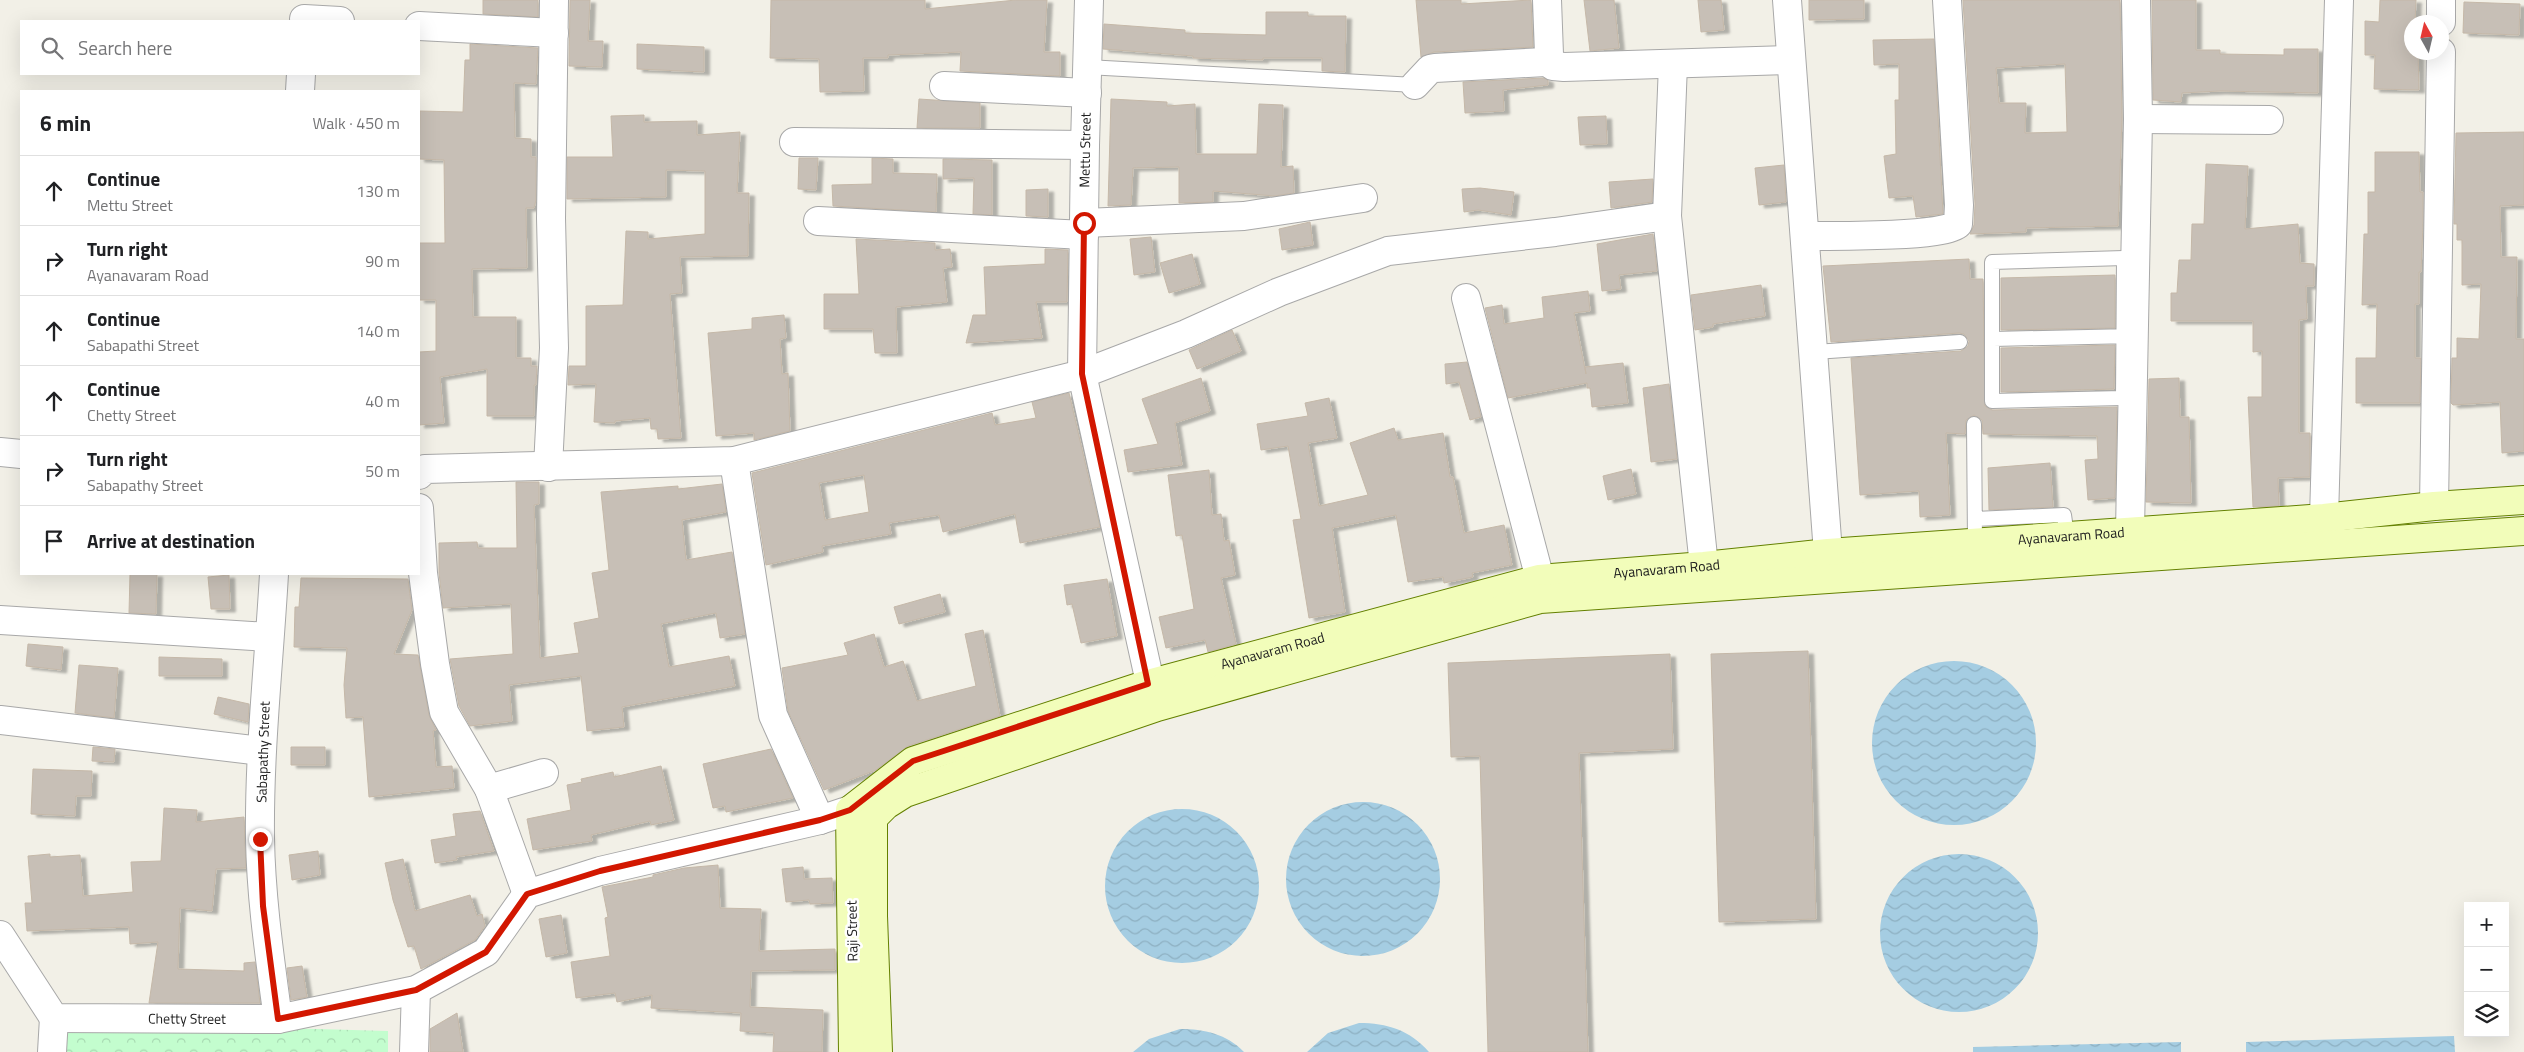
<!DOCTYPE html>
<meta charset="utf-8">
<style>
body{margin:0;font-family:"Titillium Web",sans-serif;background:#f6f6f6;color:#202124}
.controls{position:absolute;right:15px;bottom:15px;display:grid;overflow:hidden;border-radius:0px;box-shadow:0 5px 20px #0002}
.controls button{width:45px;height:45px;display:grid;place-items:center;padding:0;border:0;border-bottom:1px solid #e0e0e0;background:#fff;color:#202124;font:25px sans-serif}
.compass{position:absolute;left:2404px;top:15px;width:45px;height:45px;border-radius:50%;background:#fff;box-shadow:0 5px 20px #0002;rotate:352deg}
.stop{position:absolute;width:15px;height:15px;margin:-11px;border:4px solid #d21700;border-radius:50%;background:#fff}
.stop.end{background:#d21700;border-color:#fff;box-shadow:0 1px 5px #0008}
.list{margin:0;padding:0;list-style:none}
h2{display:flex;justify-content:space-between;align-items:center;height:65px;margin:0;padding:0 20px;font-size:21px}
h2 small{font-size:16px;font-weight:400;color:#757577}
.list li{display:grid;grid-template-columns:32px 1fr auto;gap:15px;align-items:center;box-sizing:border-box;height:70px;padding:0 20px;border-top:1px solid #e0e0e0}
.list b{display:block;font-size:19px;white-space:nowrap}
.list p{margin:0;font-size:16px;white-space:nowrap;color:#757577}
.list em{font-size:16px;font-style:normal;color:#757577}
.icon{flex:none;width:28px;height:28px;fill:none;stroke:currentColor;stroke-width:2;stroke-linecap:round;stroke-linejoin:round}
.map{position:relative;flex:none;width:2524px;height:1052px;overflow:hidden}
.search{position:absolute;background:#fff;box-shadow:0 5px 20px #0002;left:20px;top:20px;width:400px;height:55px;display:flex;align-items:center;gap:12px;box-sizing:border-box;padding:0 18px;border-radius:0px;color:#757577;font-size:19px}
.panel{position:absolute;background:#fff;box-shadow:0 5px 20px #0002;left:20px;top:90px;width:400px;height:485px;border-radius:0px}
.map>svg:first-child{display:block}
</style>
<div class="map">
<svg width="2524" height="1052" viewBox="0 0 2524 1052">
<defs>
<pattern id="park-crowns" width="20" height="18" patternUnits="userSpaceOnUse" patternTransform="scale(1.25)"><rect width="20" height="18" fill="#c3fdce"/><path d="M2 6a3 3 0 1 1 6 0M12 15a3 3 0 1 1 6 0" fill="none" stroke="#a7d9b1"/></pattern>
<pattern id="water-waves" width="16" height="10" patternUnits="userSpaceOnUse" patternTransform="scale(1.25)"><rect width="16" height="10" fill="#a5cde2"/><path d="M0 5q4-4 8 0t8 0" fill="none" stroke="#8eb0c2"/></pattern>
<filter id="shadow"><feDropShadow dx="5.5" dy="3" stdDeviation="1" flood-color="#0004"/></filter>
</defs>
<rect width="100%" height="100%" fill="#f2f0e7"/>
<path fill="url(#park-crowns)" d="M 62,1022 L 388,1031 L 388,1052 L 61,1052 Z"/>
<path fill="url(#water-waves)" d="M1872 743a82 82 0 1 1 164 0a82 82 0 1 1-164 0Z
M1286 879a77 77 0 1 1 154 0a77 77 0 1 1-154 0Z
M1105 886a77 77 0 1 1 154 0a77 77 0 1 1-154 0Z
M1880 933a79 79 0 1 1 158 0a79 79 0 1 1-158 0Z
M 1359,1023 C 1387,1023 1410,1030 1429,1052 L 1307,1052 L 1328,1033 Z
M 1180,1029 C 1204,1029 1227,1034 1244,1052 L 1133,1052 L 1149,1039 Z
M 2454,1036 L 2455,1052 L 2246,1052 L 2246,1042 Z
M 2181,1042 L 2181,1052 L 1973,1052 L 1973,1047 Z"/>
<path fill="#c7bfb6" stroke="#c5b8a8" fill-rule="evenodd" filter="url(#shadow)" d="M 483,0 L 538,0 L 538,17 L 483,14 Z
M 570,0 L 590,0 L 588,41 L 603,41 L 602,67 L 569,66 Z
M 771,0 L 925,0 L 925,9 L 1016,0 L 1047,0 L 1044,52 L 1060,52 L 1060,76 L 960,71 L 961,52 L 888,55 L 888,58 L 863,58 L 864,91 L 820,92 L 819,59 L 770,58 Z
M 1416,0 L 1461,0 L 1461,4 L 1531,0 L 1533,47 L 1434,52 L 1421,57 Z
M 1584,0 L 1614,0 L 1619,48 L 1590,51 Z
M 1698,0 L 1721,0 L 1724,30 L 1701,32 Z
M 1809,0 L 1864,0 L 1864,19 L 1809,20 Z
M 1963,0 L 2120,0 L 2122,119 L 2118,226 L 2026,228 L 2026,232 L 1970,234 L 1974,225 L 1975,204 ZM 2065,64 L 2067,132 L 2025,133 L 2026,103 L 1999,103 L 1996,68 Z
M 2152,0 L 2196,0 L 2196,50 L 2220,50 L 2220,54 L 2284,55 L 2284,49 L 2318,49 L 2318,93 L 2220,91 L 2182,93 L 2181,102 L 2153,100 Z
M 2380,0 L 2416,0 L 2415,22 L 2425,22 L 2412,22 L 2412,52 L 2418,52 L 2419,90 L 2374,89 L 2375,55 L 2365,55 L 2365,21 L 2379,22 Z
M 2464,2 L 2520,4 L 2519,35 L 2463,33 Z
M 1266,12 L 1308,12 L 1308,16 L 1346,16 L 1345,72 L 1322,71 L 1322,58 L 1263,58 L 1263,60 L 1193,58 L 1193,56 L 1103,49 L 1104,24 L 1185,30 L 1185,33 L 1266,35 Z
M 1934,39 L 1943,214 L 1916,217 L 1913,196 L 1889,198 L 1884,156 L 1896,154 L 1895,100 L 1899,100 L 1899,64 L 1874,65 L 1873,40 Z
M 470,44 L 538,48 L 536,84 L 514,83 L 515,138 L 531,139 L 531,157 L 536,157 L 536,200 L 534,208 L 526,208 L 527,268 L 472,269 L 473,317 L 516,317 L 516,358 L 531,358 L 531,366 L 537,366 L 536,385 L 534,385 L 534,416 L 487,416 L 487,369 L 440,377 L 444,423 L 419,425 L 419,352 L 436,351 L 436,300 L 419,300 L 419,243 L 445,243 L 444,160 L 419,159 L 420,111 L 463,112 L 465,60 L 470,60 Z
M 637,44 L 704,47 L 704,72 L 637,69 Z
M 1543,78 L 1548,80 L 1548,85 L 1503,90 L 1504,111 L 1465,113 L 1463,82 Z
M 919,99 L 980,103 L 980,128 L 917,128 Z
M 1111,99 L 1167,102 L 1167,106 L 1195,104 L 1196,154 L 1257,154 L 1259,104 L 1283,105 L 1281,167 L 1293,166 L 1294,193 L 1275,196 L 1213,191 L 1213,202 L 1179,203 L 1179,167 L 1133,168 L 1131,205 L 1108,206 Z
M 644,115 L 644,122 L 697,121 L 697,135 L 740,132 L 737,193 L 749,193 L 748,256 L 680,257 L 682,293 L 670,294 L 681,438 L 658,439 L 657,429 L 651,429 L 650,418 L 615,421 L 615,423 L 594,422 L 596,384 L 568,385 L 569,366 L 586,366 L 586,306 L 623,305 L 626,231 L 648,232 L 648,239 L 705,234 L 705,171 L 666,170 L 666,197 L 567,199 L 567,157 L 613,157 L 611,116 Z
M 1606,116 L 1607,144 L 1580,145 L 1578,117 Z
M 2524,132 L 2524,205 L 2500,206 L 2501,257 L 2517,257 L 2516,339 L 2524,339 L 2524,451 L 2502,453 L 2500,402 L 2453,405 L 2451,403 L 2452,358 L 2457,358 L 2457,338 L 2479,339 L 2481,284 L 2462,285 L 2462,240 L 2457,240 L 2457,224 L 2454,224 L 2456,133 Z
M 2375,152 L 2419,152 L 2420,192 L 2423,192 L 2423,224 L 2421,272 L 2419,272 L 2419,304 L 2415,304 L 2415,358 L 2421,358 L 2420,403 L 2356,403 L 2356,358 L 2376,358 L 2377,304 L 2362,305 L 2364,234 L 2368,234 L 2368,192 L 2375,192 Z
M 799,158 L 818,158 L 816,190 L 798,189 Z
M 872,158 L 893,159 L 893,173 L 937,174 L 936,212 L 833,206 L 832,185 L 872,184 Z
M 943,159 L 992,160 L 992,215 L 973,214 L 974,178 L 943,179 Z
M 2206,164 L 2248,166 L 2245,229 L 2298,224 L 2300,263 L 2314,264 L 2314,286 L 2306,286 L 2307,319 L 2299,320 L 2299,433 L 2310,433 L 2310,477 L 2278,478 L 2279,506 L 2253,507 L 2248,397 L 2262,397 L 2262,351 L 2253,352 L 2253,321 L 2171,321 L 2171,293 L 2177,293 L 2179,260 L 2191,260 L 2192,224 L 2204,224 Z
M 1784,165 L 1786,202 L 1759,205 L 1755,168 Z
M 1653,179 L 1652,202 L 1611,208 L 1609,182 Z
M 1480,188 L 1514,192 L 1511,215 L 1478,210 L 1464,212 L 1462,189 Z
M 1048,189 L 1048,217 L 1026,216 L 1026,190 Z
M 1310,222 L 1313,245 L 1282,250 L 1279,229 Z
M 1653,234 L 1657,271 L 1619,275 L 1621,289 L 1602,291 L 1597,244 Z
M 1151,237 L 1155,272 L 1134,275 L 1130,239 Z
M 856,239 L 935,243 L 935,250 L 950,249 L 952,267 L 943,268 L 947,302 L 896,307 L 897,353 L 875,353 L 873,329 L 824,329 L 824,294 L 859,294 Z
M 1045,249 L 1068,250 L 1067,302 L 1036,302 L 1042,338 L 966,343 L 973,315 L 986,315 L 984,267 L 1045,264 Z
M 1192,254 L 1200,284 L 1169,293 L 1160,263 Z
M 1969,259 L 1970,279 L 1983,279 L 1985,406 L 1992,410 L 2117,407 L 2115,498 L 2088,500 L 2085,460 L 2098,459 L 2097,436 L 1983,434 L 1982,420 L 1974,415 L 1966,420 L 1965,434 L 1946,433 L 1950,515 L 1920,517 L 1919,491 L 1860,495 L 1851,358 L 1961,351 L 1968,346 L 1969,341 L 1964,334 L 1959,333 L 1831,342 L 1823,266 Z
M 2115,275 L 2115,328 L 2001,330 L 2001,278 Z
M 1761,285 L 1765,316 L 1713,324 L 1713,327 L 1695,330 L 1691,295 Z
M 1588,291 L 1590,311 L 1574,313 L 1586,374 L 1585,367 L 1623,363 L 1628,403 L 1592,407 L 1590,388 L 1587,388 L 1587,383 L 1508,398 L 1485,308 L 1502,305 L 1504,324 L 1544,318 L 1542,297 Z
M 784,315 L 786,338 L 780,339 L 782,374 L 788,373 L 790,431 L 754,440 L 754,433 L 716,436 L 708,333 L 752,329 L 752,318 Z
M 1232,330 L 1241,351 L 1197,369 L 1189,350 Z
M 2115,345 L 2114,389 L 2001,392 L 2001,348 Z
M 1467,362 L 1481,417 L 1470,420 L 1459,382 L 1446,384 L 1445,364 Z
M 1201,378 L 1210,411 L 1175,423 L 1182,465 L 1128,472 L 1124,450 L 1158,444 L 1142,399 Z
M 2179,378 L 2180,417 L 2189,417 L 2191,503 L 2146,502 L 2149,379 Z
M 1669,384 L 1677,459 L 1651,462 L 1643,388 Z
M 1069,393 L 1100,527 L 1020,543 L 1015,514 L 943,532 L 939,515 L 889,523 L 891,534 L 822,546 L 823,552 L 766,565 L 752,473 L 992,413 L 995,425 L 1036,418 L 1032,402 ZM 864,475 L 869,512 L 825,520 L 819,483 Z
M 1329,398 L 1337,438 L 1308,443 L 1319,506 L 1368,495 L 1350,443 L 1394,428 L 1398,440 L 1443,433 L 1450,477 L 1453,477 L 1464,533 L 1504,525 L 1512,565 L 1472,573 L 1473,577 L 1444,583 L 1443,577 L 1408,582 L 1396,515 L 1332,528 L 1345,612 L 1309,618 L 1293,520 L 1301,519 L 1288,446 L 1261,450 L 1257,424 L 1308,416 L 1305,403 Z
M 2050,463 L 2053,507 L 1989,510 L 1988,468 Z
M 1631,469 L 1636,494 L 1608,500 L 1603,476 Z
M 1209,470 L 1212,515 L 1221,514 L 1224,541 L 1229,540 L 1235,575 L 1221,578 L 1236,644 L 1208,652 L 1205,640 L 1166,648 L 1159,617 L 1194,609 L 1182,535 L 1176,536 L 1168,475 Z
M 516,482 L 539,482 L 539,504 L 534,505 L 540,658 L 579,653 L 574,623 L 599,618 L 592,573 L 609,570 L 601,492 L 678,486 L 678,489 L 722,484 L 726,512 L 682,520 L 686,560 L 732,552 L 745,634 L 720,638 L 716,613 L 661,624 L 669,667 L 729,656 L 735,686 L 622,707 L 624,727 L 587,731 L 581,676 L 509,685 L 512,721 L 470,726 L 459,706 L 450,659 L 513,654 L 511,604 L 443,608 L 439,573 L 439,543 L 477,542 L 478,548 L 517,548 Z
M 130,574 L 157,574 L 156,614 L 129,613 Z
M 229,575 L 230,609 L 211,609 L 208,577 Z
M 301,578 L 408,579 L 412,610 L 394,654 L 418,655 L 429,715 L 436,730 L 433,731 L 436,767 L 452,766 L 454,788 L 369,797 L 363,717 L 346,718 L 344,685 L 347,648 L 294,647 L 295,607 L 299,607 Z
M 1107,579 L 1117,636 L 1081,643 L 1072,604 L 1067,605 L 1064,585 Z
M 940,594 L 945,612 L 899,624 L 894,607 Z
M 983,630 L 1000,716 L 908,746 L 876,770 L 824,790 L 788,711 L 782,668 L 848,655 L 844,643 L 874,634 L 884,667 L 903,661 L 917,701 L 976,686 L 965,634 Z
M 28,644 L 63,647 L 61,670 L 26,666 Z
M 1808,651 L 1816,919 L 1719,922 L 1711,654 Z
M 1670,654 L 1673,749 L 1579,753 L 1588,1052 L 1488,1052 L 1480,756 L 1451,757 L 1448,663 Z
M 159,657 L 222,659 L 222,676 L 159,676 Z
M 79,665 L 118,668 L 114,718 L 75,713 Z
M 218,697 L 249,704 L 248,722 L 214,714 Z
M 93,747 L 115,749 L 114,762 L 92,761 Z
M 291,747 L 325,747 L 325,765 L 291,765 Z
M 771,749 L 793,798 L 726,812 L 725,806 L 713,808 L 703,764 Z
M 661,766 L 674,820 L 651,825 L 650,821 L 591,835 L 592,841 L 533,850 L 527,819 L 571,810 L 567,785 L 582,782 L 581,779 L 613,772 L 614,777 Z
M 33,769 L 92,771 L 91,796 L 76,796 L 75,816 L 31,814 Z
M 164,808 L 197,810 L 196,822 L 244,817 L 246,868 L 216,869 L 212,911 L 180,908 L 178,969 L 244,971 L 244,963 L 255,962 L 260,1003 L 149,1003 L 158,942 L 130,944 L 129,927 L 27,931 L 25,903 L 32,903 L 28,856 L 50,854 L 50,857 L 80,855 L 83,896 L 133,892 L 131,862 L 161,861 Z
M 480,811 L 494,851 L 456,857 L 457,860 L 435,863 L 431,840 L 456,836 L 453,814 Z
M 318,851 L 320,875 L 292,880 L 289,855 Z
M 403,859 L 415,911 L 470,895 L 477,916 L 482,914 L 485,926 L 475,940 L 421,969 L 414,946 L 408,947 L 393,900 L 385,863 Z
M 718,865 L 720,908 L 761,909 L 759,951 L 835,949 L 835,970 L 751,971 L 750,1007 L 823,1010 L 822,1052 L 773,1052 L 774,1033 L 740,1031 L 741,1013 L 651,1008 L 652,995 L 617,1002 L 615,993 L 576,998 L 571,962 L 610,956 L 605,918 L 608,917 L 602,887 L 653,877 L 653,875 L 684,868 Z
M 803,867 L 804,879 L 832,878 L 833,903 L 810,904 L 809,900 L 786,902 L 782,869 Z
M 561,915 L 567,953 L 546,957 L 539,919 Z
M 302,966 L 307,997 L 291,1000 L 287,968 Z
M 457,1013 L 463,1052 L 430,1052 L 430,1029 Z"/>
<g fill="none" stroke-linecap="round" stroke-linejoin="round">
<g stroke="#a8a8a8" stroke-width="16">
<path id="lane" d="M 1087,67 L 1415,85
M 2124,258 L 2123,398 L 1992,401 L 1992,262 Z
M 1993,339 L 2133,336
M 1815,352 L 1960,342
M 1974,424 L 1975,543
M 1975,519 L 2064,515 L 2067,536"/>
</g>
<g stroke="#a8a8a8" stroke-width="30">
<g id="street">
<path d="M 1089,0 L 1085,145 L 1082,374 L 1155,705"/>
<path d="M 1787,0 L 1828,553"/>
<path d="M 304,19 L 340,21"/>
<path d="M 2441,22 L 2441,0"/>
<path d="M 419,26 L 554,33"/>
<path d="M 1546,60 L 1553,66 L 1564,67 L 1791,60"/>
<path d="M 1673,64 L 1667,216 L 1704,566"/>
<path d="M 1415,85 L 1430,69 L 1435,68 L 1545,62 L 1549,54 L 1547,0"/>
<path d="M 944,86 L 1087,93"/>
<path d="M 300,91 L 301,74"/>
<path d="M 2138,119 L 2269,120"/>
<path d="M 794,142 L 1085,145"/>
<path d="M 818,221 L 1084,235"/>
<path d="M 1085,223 L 1244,216 L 1363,198"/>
<path d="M 1806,236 C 1831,236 1946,237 1958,224 L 1959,205 L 1947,0"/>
<path d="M 1466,298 L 1545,598"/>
<path d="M 0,452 L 21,454"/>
<path d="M 734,461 L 773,715 L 820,820"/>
<path d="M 548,467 L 554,348 L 551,218 L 554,0"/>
<path d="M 419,475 L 425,469 L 734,461 L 1082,374 L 1186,334 L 1279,292 L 1388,251 L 1555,232 L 1667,216"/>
<path d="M 2434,506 L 2441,52"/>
<path d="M 419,508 L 423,573 L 435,664 L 444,712 L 489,789 L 527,894"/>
<path d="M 2324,518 L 2339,0"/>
<path d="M 2130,531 L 2138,119 L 2136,0"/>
<path d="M 274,574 C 269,662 259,750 260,838 C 261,899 270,959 278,1019"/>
<path d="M 0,620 L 268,637"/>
<path d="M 0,720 L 261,751"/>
<path d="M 489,789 L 544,773"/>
<path id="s1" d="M 0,935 L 54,1018 L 278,1019 L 416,990 L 486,952 L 527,894 L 600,871 L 820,820 L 850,810 L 871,817"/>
<path d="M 52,1052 L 54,1018"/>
<path d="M 414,1052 L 416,990"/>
</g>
</g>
<g stroke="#648000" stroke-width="30">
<g id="secondary">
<path id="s2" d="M 853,1052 L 850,810 L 913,761 L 1148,684 L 1539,579 L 1704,566 L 1828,553 L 2324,518 L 2434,506 L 2524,500"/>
<path d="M 878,1052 L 873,916 L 873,818 L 886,805 L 905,793 L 1157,707 L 1540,599 L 2524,531"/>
</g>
</g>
<use href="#lane" stroke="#fff" stroke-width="14"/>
<use href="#street" stroke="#fff" stroke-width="28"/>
<use href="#secondary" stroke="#f2fdba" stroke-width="28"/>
</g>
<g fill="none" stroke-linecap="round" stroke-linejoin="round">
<path stroke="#d21700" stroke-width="6" d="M 260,839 L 263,906 L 278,1019 L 416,990 L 486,952 L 527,894 L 600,871 L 820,820 L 850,810 L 913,761 L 1148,684 L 1082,374 L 1084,223"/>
</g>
<g text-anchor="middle" stroke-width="5" stroke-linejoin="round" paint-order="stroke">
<g font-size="14" fill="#212121" stroke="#fff">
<text transform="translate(1085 150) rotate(-89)" y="5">Mettu Street</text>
<text dy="5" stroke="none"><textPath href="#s2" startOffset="1508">Ayanavaram Road</textPath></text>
<text dy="5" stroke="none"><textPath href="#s2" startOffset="1102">Ayanavaram Road</textPath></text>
<text dy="5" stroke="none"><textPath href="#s2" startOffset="698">Ayanavaram Road</textPath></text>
<text transform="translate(263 752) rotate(-88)" y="5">Sabapathy Street</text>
<text transform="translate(852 931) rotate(-91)" y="5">Raji Street</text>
<text dy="5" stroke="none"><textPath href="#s1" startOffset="232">Chetty Street</textPath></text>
</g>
</g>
</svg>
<div class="controls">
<button>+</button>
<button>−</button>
<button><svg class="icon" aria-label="layers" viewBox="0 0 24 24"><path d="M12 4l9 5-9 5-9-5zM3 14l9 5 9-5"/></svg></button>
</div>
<svg class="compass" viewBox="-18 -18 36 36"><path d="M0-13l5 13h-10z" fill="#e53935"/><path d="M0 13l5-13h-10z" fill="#757577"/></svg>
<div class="stop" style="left:1084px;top:223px"></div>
<div class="stop end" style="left:260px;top:839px"></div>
<div class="search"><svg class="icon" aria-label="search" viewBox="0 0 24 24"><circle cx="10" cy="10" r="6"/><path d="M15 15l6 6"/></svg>Search here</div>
<section class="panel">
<h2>6 min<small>Walk · 450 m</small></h2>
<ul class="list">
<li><svg class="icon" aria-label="ahead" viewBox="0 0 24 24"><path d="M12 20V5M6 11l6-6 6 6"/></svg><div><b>Continue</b><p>Mettu Street</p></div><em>130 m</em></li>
<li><svg class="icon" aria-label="right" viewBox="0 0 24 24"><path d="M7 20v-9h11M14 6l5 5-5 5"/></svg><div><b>Turn right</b><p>Ayanavaram Road</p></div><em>90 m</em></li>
<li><svg class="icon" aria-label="ahead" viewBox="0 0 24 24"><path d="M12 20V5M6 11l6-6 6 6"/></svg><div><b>Continue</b><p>Sabapathi Street</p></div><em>140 m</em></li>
<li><svg class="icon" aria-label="ahead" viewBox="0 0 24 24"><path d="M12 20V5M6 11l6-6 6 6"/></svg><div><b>Continue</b><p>Chetty Street</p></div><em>40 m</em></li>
<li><svg class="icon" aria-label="right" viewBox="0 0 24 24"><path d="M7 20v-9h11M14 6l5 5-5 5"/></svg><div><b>Turn right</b><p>Sabapathy Street</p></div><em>50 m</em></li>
<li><svg class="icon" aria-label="arrive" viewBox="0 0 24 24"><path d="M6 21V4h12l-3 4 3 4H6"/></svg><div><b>Arrive at destination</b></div></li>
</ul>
</section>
</div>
